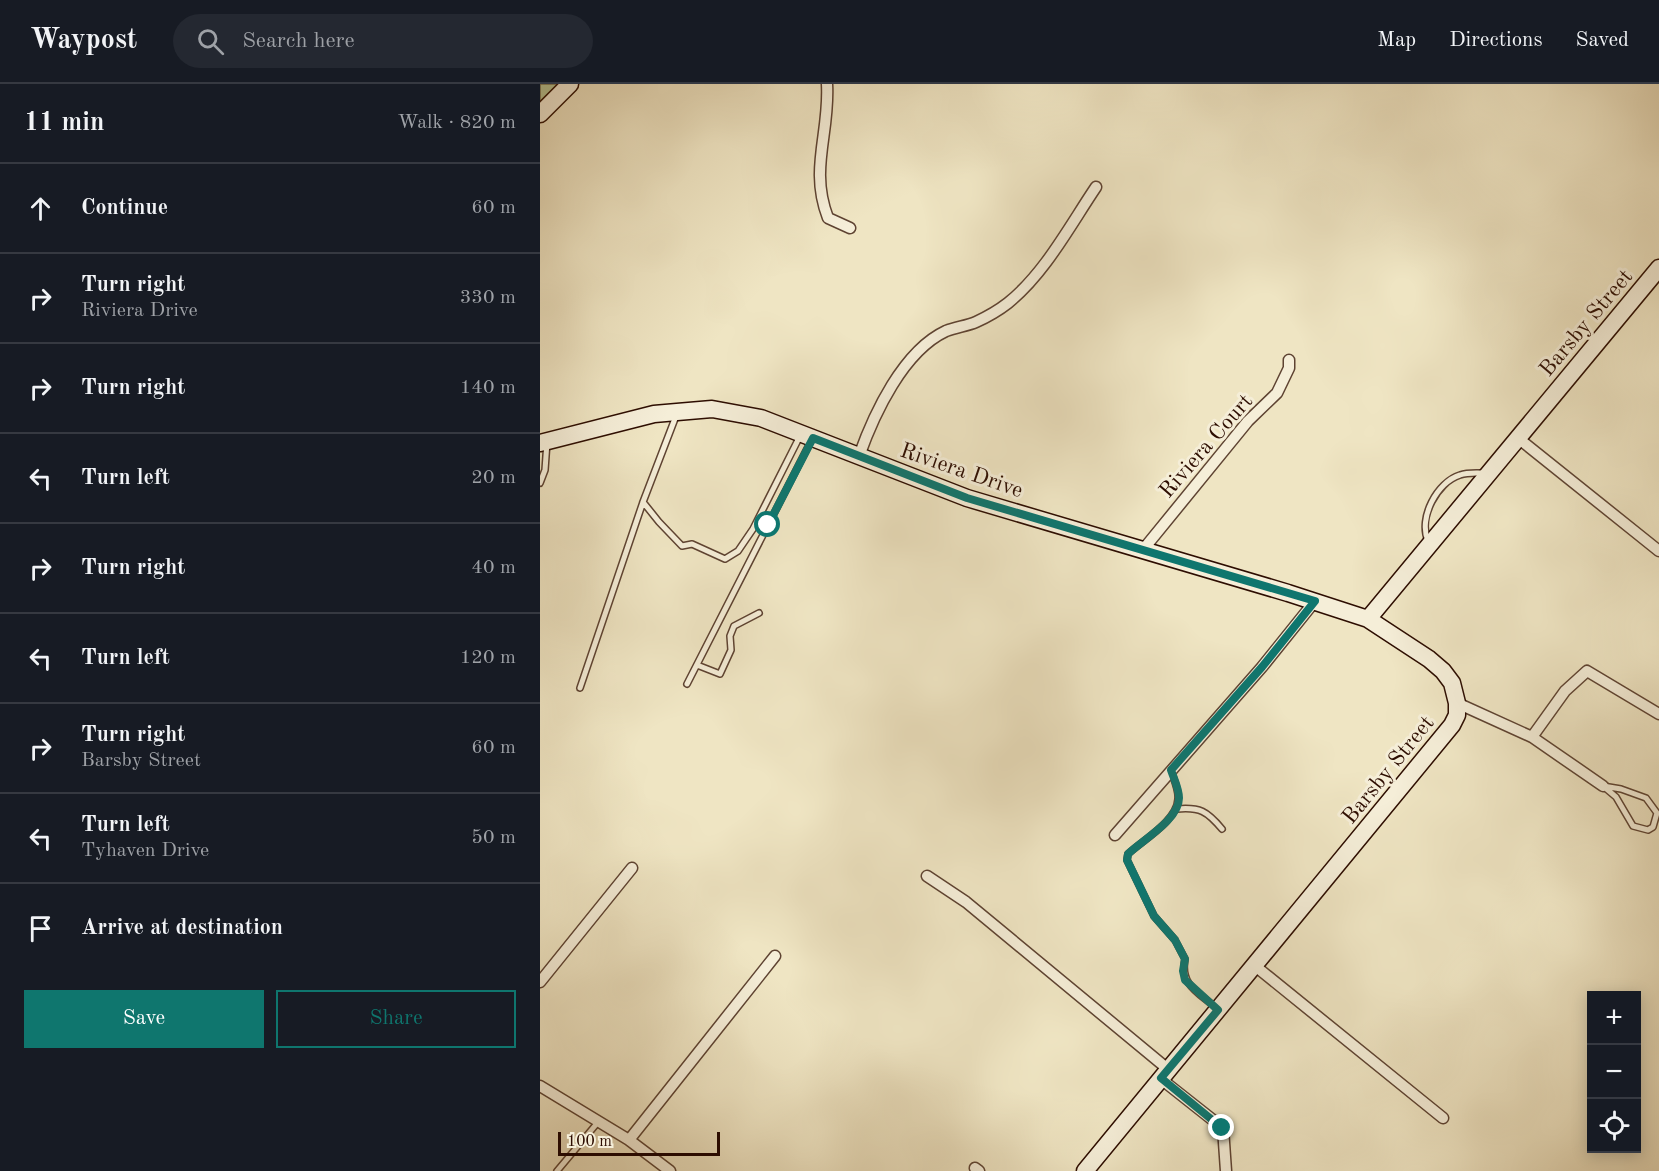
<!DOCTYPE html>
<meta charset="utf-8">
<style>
body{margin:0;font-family:"Old Standard TT",serif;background:#242831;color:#f1f3f6}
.controls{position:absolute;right:18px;bottom:18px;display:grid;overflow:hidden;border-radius:0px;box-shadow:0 3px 15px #0003}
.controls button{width:54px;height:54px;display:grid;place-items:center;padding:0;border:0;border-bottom:2px solid #363941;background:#171b24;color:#f1f3f6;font:30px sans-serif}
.scale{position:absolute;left:18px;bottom:15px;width:162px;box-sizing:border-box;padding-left:6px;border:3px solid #2d0d01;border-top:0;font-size:16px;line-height:21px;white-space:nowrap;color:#2d0d01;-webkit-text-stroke:4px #f5eed8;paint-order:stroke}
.stop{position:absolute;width:18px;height:18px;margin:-14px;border:4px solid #0f766e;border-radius:50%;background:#fff}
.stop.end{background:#0f766e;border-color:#fff;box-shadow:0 2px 6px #0008}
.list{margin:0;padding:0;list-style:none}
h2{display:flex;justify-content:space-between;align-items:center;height:78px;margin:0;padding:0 24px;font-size:26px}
h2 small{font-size:20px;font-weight:400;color:#9ea1a6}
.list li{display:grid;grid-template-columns:39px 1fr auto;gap:18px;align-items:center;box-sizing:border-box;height:90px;padding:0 24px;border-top:2px solid #363941}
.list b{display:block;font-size:22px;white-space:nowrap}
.list p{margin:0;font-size:20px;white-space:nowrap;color:#9ea1a6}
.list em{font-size:20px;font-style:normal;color:#9ea1a6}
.actions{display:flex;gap:12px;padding:18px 24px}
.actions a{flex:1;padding:14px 0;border:2px solid #0f766e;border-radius:0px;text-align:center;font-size:21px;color:#0f766e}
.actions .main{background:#0f766e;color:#fff}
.icon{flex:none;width:33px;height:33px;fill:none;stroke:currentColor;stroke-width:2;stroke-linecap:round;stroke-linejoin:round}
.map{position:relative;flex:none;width:1119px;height:1087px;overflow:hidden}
header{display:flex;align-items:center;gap:36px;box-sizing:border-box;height:84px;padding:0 30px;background:#171b24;border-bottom:2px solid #363941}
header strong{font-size:28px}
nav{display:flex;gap:33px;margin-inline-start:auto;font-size:21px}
.search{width:420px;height:54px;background:#242831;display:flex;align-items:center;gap:15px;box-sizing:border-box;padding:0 21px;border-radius:33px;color:#9ea1a6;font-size:22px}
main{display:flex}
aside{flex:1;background:#171b24}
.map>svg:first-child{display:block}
</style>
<header>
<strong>Waypost</strong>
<div class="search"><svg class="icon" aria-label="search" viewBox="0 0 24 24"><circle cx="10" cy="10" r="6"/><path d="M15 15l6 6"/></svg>Search here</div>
<nav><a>Map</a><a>Directions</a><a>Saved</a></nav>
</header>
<main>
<aside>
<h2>11 min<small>Walk · 820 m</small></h2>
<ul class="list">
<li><svg class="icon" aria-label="ahead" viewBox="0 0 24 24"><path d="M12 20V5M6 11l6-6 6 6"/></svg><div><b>Continue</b></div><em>60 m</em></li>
<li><svg class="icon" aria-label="right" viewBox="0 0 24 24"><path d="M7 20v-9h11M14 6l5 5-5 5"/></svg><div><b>Turn right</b><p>Riviera Drive</p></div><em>330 m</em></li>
<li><svg class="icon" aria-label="right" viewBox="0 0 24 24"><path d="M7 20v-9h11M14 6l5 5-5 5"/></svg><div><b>Turn right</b></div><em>140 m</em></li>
<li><svg class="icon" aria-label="left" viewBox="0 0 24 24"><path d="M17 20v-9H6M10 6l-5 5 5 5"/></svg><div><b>Turn left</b></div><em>20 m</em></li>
<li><svg class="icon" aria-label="right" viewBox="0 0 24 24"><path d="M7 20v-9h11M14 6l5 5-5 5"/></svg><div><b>Turn right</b></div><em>40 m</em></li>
<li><svg class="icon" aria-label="left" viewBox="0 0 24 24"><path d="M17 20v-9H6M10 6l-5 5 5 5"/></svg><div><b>Turn left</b></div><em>120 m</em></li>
<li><svg class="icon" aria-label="right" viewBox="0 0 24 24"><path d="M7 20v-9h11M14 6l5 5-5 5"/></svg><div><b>Turn right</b><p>Barsby Street</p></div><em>60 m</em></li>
<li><svg class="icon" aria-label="left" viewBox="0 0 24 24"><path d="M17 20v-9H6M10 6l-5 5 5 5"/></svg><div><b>Turn left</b><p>Tyhaven Drive</p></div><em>50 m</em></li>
<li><svg class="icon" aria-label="arrive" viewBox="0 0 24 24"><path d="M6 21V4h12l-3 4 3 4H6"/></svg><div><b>Arrive at destination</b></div></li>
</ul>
<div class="actions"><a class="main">Save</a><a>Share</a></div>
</aside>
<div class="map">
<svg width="1119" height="1087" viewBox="0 0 1119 1087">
<rect width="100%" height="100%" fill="#efe5c3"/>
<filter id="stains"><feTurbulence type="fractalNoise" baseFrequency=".00333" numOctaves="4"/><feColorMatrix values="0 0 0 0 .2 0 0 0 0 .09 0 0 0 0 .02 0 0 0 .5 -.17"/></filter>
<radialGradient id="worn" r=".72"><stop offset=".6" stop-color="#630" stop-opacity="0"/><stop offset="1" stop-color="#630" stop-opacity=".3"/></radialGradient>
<path fill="#b6c596" stroke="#72694c" stroke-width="1.5" d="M 0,0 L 28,0 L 0,28 Z"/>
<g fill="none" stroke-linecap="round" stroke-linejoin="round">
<g stroke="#5e4332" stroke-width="8">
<path id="lane" d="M 0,399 L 5,386 L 7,358
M 103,418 L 119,438 L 142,462 L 152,460 L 185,475 L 198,467 L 213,445 L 260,352
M 888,457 C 878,434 897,398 920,391 C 928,388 936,389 944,389
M 157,581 L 180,590 L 191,566 L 190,552 L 194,542 L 219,529
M 147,600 L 272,355
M 40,604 L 103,418 L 136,332
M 631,687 C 634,696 639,706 638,715 C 637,737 603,756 588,770 L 587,776 L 614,832 L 635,856 L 645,875 C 640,901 658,908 676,924
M 1063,702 L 1081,705 L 1106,714 L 1117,729 L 1113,743 L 1108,746 L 1093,742 L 1076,713 Z
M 637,725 C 660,723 667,727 682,745
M 17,1087 L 59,1037"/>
</g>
<g stroke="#5e4332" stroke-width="13">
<path id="street" d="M 287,0 C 290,49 269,85 288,134 L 310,144
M 978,354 L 1119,467
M 319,372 C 334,330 363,267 406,247 C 416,243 427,242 436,238 C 447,233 459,226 468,219 C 505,189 529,143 556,103
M 602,467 L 708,337 L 737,309 L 749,284 L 749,276
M 917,619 L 992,653 L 1063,702
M 992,653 L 1025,607 L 1047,587 L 1119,630
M 575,751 L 722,583 L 775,517
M 387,792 L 426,818 L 629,986
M 714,881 L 903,1034
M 0,898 L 92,784
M 621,995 L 683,1044 L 686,1087
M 0,1002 L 89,1056 L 130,1087
M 89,1056 L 235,872
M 435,1084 L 439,1087"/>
</g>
<g stroke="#2d0d01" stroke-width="19">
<path id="secondary" d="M 0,30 L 30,0
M 0,359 L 114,330 L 137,328 L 172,325 L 221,334 L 427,414 L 748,509 L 828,535 L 889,575 L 903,587 L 912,599 L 917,619 L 917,631 L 912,641 L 545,1087
M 828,535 L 1119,184"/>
</g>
<use href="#lane" stroke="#f5eed8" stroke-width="5"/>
<use href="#street" stroke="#f5eed8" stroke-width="10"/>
<use href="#secondary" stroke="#f5eed8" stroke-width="16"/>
</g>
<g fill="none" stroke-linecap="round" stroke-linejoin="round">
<path stroke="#0f766e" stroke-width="8" d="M 228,441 L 273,354 L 427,414 L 775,517 L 722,583 L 631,686 C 634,695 639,705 639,714 C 639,736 602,756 588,770 L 587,776 L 614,832 L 635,856 L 645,875 L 643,887 L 645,896 L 678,926 L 621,994 L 682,1044"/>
</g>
<g text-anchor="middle" stroke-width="6" stroke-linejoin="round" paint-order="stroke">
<g font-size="22" fill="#2d0d01" stroke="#f5eed8">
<text transform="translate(1045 238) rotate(-50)" y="8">Barsby Street</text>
<text transform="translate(665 361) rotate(-49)" y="8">Riviera Court</text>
<text transform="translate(422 385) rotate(19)" y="8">Riviera Drive</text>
<text transform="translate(847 685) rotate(-51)" y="8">Barsby Street</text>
</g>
</g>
<rect width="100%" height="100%" filter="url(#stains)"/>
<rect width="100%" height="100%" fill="url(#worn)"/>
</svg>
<div class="controls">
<button>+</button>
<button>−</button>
<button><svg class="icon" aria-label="locate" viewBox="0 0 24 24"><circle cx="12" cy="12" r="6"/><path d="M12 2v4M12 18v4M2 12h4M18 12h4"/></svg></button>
</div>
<div class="scale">100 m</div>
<div class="stop" style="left:228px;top:441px"></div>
<div class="stop end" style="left:682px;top:1044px"></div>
</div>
</main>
